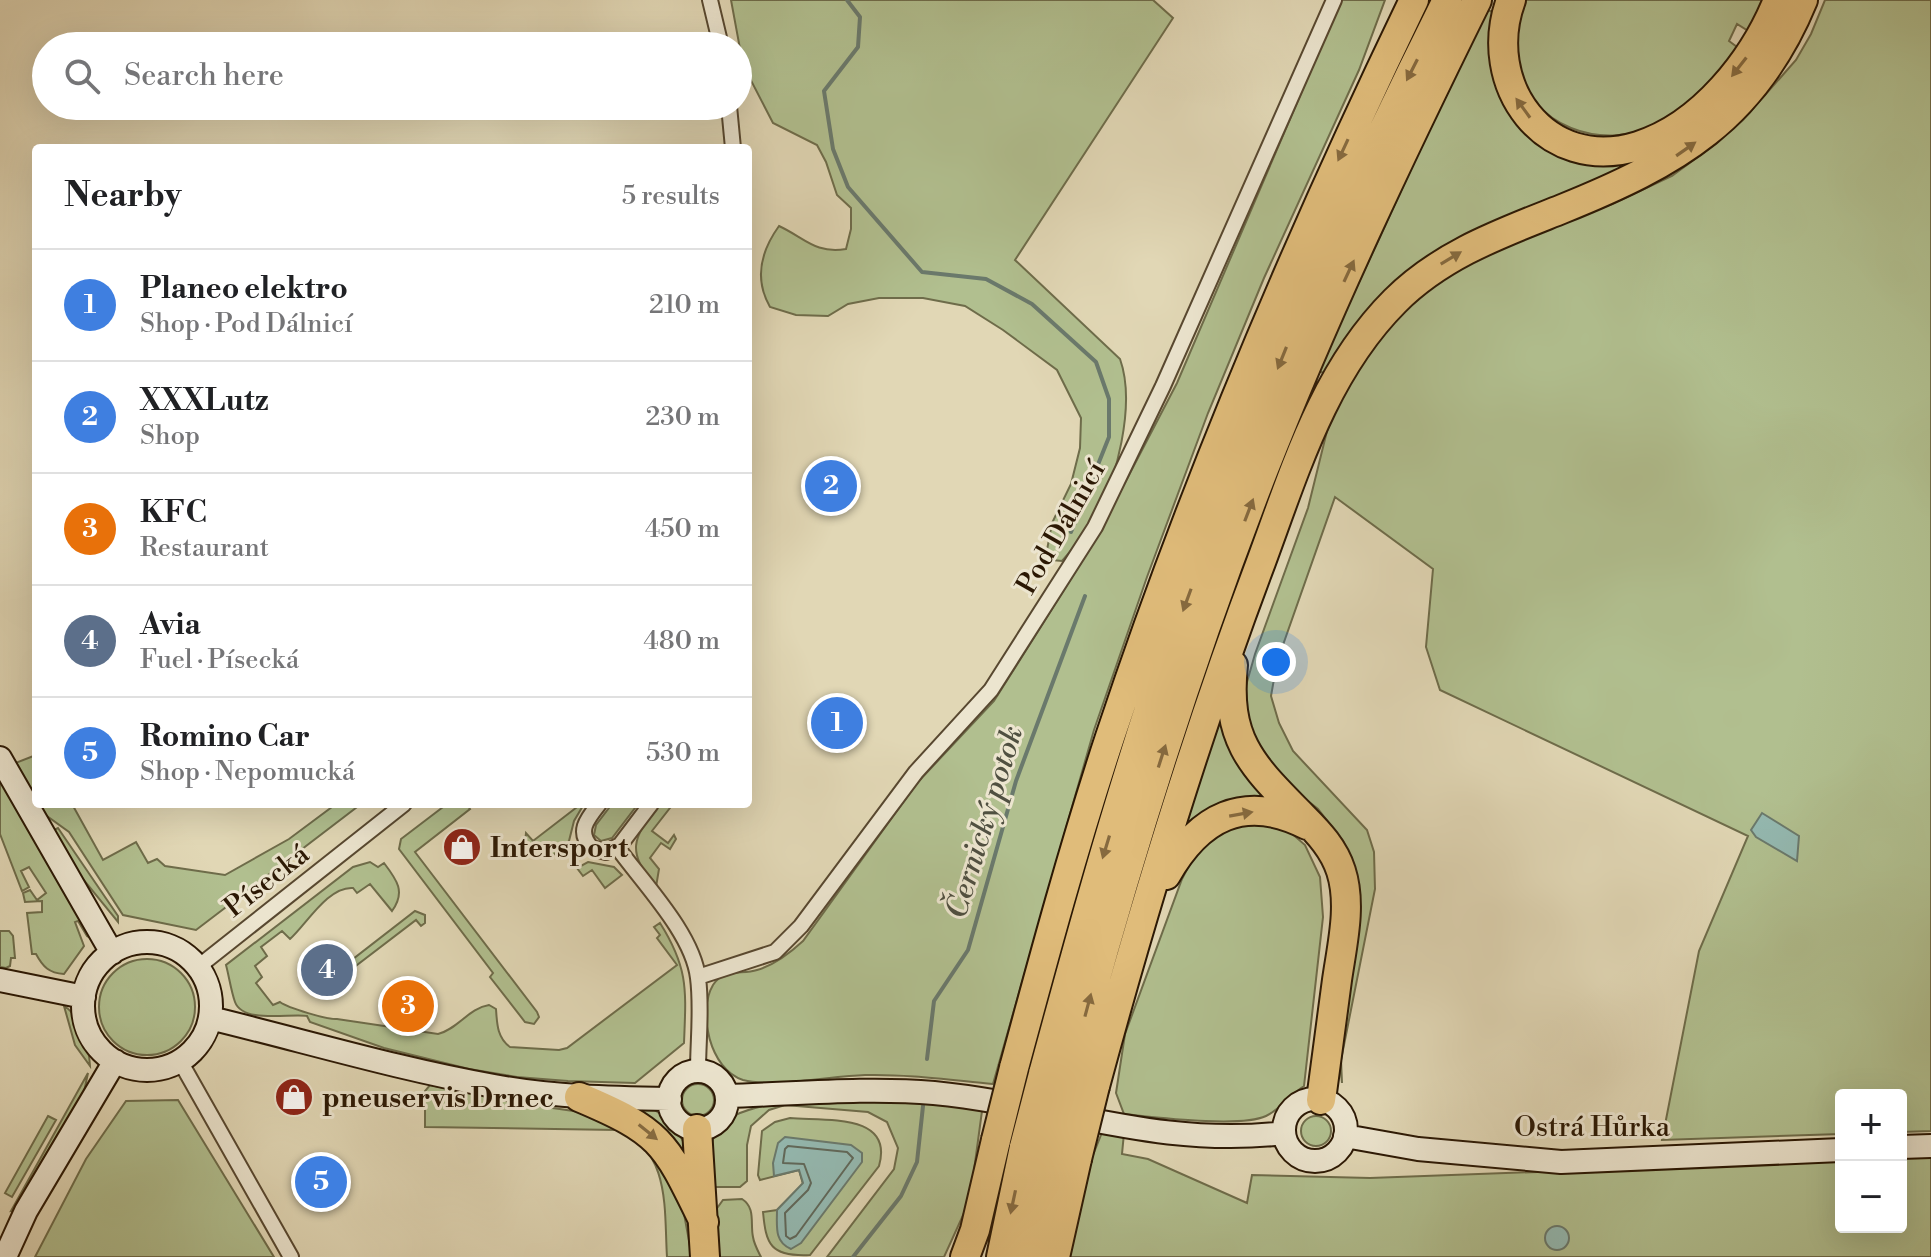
<!DOCTYPE html>
<meta charset="utf-8">
<style>
body{margin:0;font-family:"Libre Bodoni",serif;background:#f2f2f2;color:#202124}
.controls{position:absolute;right:24px;bottom:24px;display:grid;overflow:hidden;border-radius:8px;box-shadow:0 8px 32px #0002}
.controls button{width:72px;height:72px;display:grid;place-items:center;padding:0;border:0;border-bottom:2px solid #e0e0e0;background:#fff;color:#202124;font:40px sans-serif}
.you{position:absolute;left:1276px;top:662px;width:28px;height:28px;margin:-20px;border:6px solid #fff;border-radius:50%;background:#1a73e8;box-shadow:0 0 0 12px #1a73e833}
.badge{display:grid;place-items:center;width:52px;height:52px;border-radius:50%;background:#ea580c;color:#fff;font-size:26px;font-weight:700}
.pin{position:absolute;translate:-50% -50%;border:4px solid #fff;box-shadow:0 2px 8px #0006}
.list{margin:0;padding:0;list-style:none}
h2{display:flex;justify-content:space-between;align-items:center;height:104px;margin:0;padding:0 32px;font-size:34px}
h2 small{font-size:26px;font-weight:400;color:#757577}
.list li{display:grid;grid-template-columns:52px 1fr auto;gap:24px;align-items:center;box-sizing:border-box;height:112px;padding:0 32px;border-top:2px solid #e0e0e0}
.list b{display:block;font-size:30px;white-space:nowrap}
.list p{margin:0;font-size:26px;white-space:nowrap;color:#757577}
.list em{font-size:26px;font-style:normal;color:#757577}
.icon{flex:none;width:44px;height:44px;fill:none;stroke:currentColor;stroke-width:2;stroke-linecap:round;stroke-linejoin:round}
.map{position:relative;flex:none;width:1931px;height:1257px;overflow:hidden}
.search{position:absolute;background:#fff;box-shadow:0 8px 32px #0002;left:32px;top:32px;width:720px;height:88px;display:flex;align-items:center;gap:20px;box-sizing:border-box;padding:0 28px;border-radius:44px;color:#757577;font-size:30px}
.panel{position:absolute;background:#fff;box-shadow:0 8px 32px #0002;left:32px;top:144px;width:720px;height:664px;border-radius:8px}
.map>svg:first-child{display:block}
</style>
<div class="map">
<svg width="1931" height="1257" viewBox="0 0 1931 1257">
<rect width="100%" height="100%" fill="#e1d7b5"/>
<filter id="stains"><feTurbulence type="fractalNoise" baseFrequency=".0025" numOctaves="4"/><feColorMatrix values="0 0 0 0 .2 0 0 0 0 .09 0 0 0 0 .02 0 0 0 .5 -.17"/></filter>
<radialGradient id="worn" r=".72"><stop offset=".6" stop-color="#630" stop-opacity="0"/><stop offset="1" stop-color="#630" stop-opacity=".3"/></radialGradient>
<path fill="#b1bf8f" stroke="#6e6c4a" stroke-width="2" d="M 731,0 L 1153,0 L 1173,18 L 1015,260 L 1120,359 C 1136,404 1117,481 1093,521 C 1084,536 1073,548 1062,561 L 1052,560 L 1047,550 L 1052,523 L 1071,484 L 1080,448 L 1081,418 L 1057,370 L 1003,330 L 965,306 L 923,298 L 879,298 L 848,304 L 828,316 L 796,315 L 770,307 C 754,279 761,251 779,226 C 805,238 815,254 846,249 L 851,229 L 851,208 L 837,195 L 826,162 L 817,145 L 773,123 L 743,65 Z
M 1341,0 L 1385,0 L 1359,70 L 1264,278 L 1208,413 L 1147,577 L 1094,730 L 993,1084 C 950,1080 908,1074 865,1075 C 830,1076 775,1088 743,1080 C 710,1070 697,1012 713,985 C 724,968 741,975 757,970 C 775,965 790,953 803,941 L 917,783 L 994,701 L 1094,542 L 1177,383 Z
M 1523,0 L 1766,0 L 1750,32 L 1737,24 L 1729,41 L 1741,50 C 1716,77 1694,107 1660,124 C 1601,152 1530,128 1515,60 C 1511,39 1518,20 1523,0 Z
M 1825,0 L 1931,0 L 1931,1131 L 1901,1132 L 1901,1095 L 1841,1095 L 1841,1134 L 1662,1140 L 1699,951 L 1748,836 L 1440,690 L 1426,647 L 1433,569 L 1335,497 L 1277,662 L 1271,696 L 1279,723 L 1293,751 L 1367,830 L 1374,852 L 1375,889 L 1341,1060 L 1342,1083 L 1339,1054 L 1360,911 L 1359,888 L 1353,862 L 1343,841 L 1318,809 L 1279,778 L 1256,756 L 1241,703 L 1255,654 L 1308,508 L 1327,431 L 1341,397 L 1366,352 L 1416,295 L 1486,251 L 1612,204 L 1672,176 L 1710,148 L 1743,120 L 1796,60 L 1811,34 Z
M 1485,9 L 1498,14 L 1531,132 L 1664,151 L 1489,225 L 1327,374 L 1318,371 Z
M 1217,720 L 1221,721 L 1236,762 L 1272,802 C 1228,795 1215,806 1181,831 Z
M 36,755 L 36,803 L 13,764 Z
M 0,770 L 92,939 L 87,936 L 78,921 L 75,922 L 84,946 L 64,974 C 49,973 43,967 36,954 L 32,954 L 27,913 L 42,912 L 42,901 L 25,902 L 23,893 L 30,890 L 37,900 L 46,893 L 29,867 L 21,871 L 29,887 L 22,891 L 0,834 Z
M 36,804 L 72,804 L 103,860 L 136,842 L 148,863 L 157,859 L 165,866 L 225,875 L 289,839 L 336,804 L 361,804 L 196,930 L 123,915 L 69,832 L 40,811 Z
M 447,804 L 466,804 L 470,809 L 415,852 L 537,1012 L 539,1017 L 534,1024 L 525,1022 L 490,977 L 493,973 L 399,849 L 401,839 Z
M 581,804 L 584,804 L 574,821 L 569,841 L 550,858 L 538,843 L 530,849 L 525,842 L 526,833 L 533,841 Z
M 612,804 L 638,804 L 612,838 L 601,841 L 594,835 L 596,825 Z
M 659,804 L 673,804 L 652,831 L 668,843 L 674,835 L 676,839 L 670,849 L 661,843 L 650,858 L 659,869 L 656,887 C 626,851 632,839 659,804 Z
M 1229,823 L 1282,825 L 1305,845 L 1320,877 L 1323,917 L 1304,1086 C 1290,1095 1281,1109 1266,1116 C 1240,1128 1154,1117 1124,1114 L 1116,1093 L 1125,1034 L 1182,879 L 1193,858 Z
M 58,828 L 118,916 L 118,922 L 78,873 L 54,830 Z
M 370,862 L 378,867 L 384,863 C 397,880 406,892 392,911 L 370,884 L 357,893 L 353,888 C 328,886 306,925 290,939 L 282,931 L 261,947 L 267,956 L 255,966 L 262,977 L 256,983 L 273,1005 L 280,1002 C 288,1008 328,1020 337,1019 L 438,1034 C 458,1029 469,1008 489,1005 L 496,1009 C 497,1023 497,1038 510,1047 L 559,1050 L 567,1048 L 677,965 L 657,938 L 660,935 L 654,927 L 660,923 C 689,969 686,991 684,1043 L 635,1083 L 568,1081 L 517,1077 L 469,1069 L 384,1048 L 310,1022 L 307,1016 C 291,1013 243,1024 235,1002 C 231,991 229,976 226,965 L 353,867 Z
M 588,862 L 614,867 L 622,875 L 605,888 L 592,870 L 583,876 L 577,868 Z
M 415,911 L 425,915 L 425,923 L 421,926 L 416,920 L 344,975 L 348,982 L 332,994 L 324,996 L 318,992 L 318,983 L 321,980 L 329,989 L 341,979 L 334,971 L 340,969 Z
M 0,931 L 9,931 L 13,936 L 15,958 L 11,958 L 10,966 L 6,968 L 0,967 Z
M99 1007a48 48 0 1 1 96 0a48 48 0 1 1-96 0Z
M 64,1006 C 81,1016 89,1047 90,1066 L 75,1045 Z
M 88,1073 L 84,1092 L 19,1210 L 11,1211 Z
M682 1100a16 16 0 1 1 32 0a16 16 0 1 1-32 0Z
M 430,1085 L 511,1102 L 608,1116 L 632,1126 L 680,1192 L 692,1257 L 667,1257 C 664,1210 671,1149 617,1130 L 425,1127 L 425,1091 Z
M 178,1100 L 274,1257 L 35,1257 L 86,1159 L 126,1101 Z
M 784,1101 L 936,1101 L 982,1111 L 970,1200 L 944,1257 L 827,1257 L 894,1169 L 898,1148 L 887,1122 L 868,1112 L 785,1105 L 769,1110 L 751,1126 L 747,1145 L 747,1181 L 740,1187 L 714,1187 C 713,1173 710,1156 712,1143 C 717,1112 760,1107 784,1101 Z
M 649,1107 C 673,1118 687,1142 691,1167 C 677,1140 658,1126 634,1108 Z
M1301 1131a15 15 0 1 1 30 0a15 15 0 1 1-30 0Z
M 48,1116 L 56,1120 L 12,1197 L 5,1193 Z
M 790,1118 C 826,1121 894,1113 879,1166 L 810,1255 C 770,1257 766,1244 763,1212 L 777,1210 L 803,1184 L 799,1170 L 760,1180 L 758,1175 L 762,1131 L 775,1122 Z
M 1103,1130 L 1124,1133 L 1122,1154 L 1148,1159 L 1247,1203 L 1252,1175 L 1370,1178 L 1841,1161 L 1841,1227 L 1901,1227 L 1901,1158 L 1931,1157 L 1931,1257 L 1069,1257 L 1087,1170 Z
M 742,1199 C 756,1208 750,1223 753,1237 C 754,1244 758,1251 761,1257 L 718,1257 L 715,1211 L 723,1200 Z"/>
<path fill="#94b9b1" stroke="#6a796c" stroke-width="2" d="M 1762,813 L 1799,836 L 1797,861 L 1756,837 L 1751,830 Z
M 785,1137 L 851,1145 L 862,1153 L 862,1162 L 801,1243 L 791,1249 C 774,1242 777,1226 777,1210 L 803,1183 L 799,1170 L 774,1176 L 773,1163 L 778,1143 Z
M1545 1238a12 12 0 1 1 24 0a12 12 0 1 1-24 0Z"/>
<g fill="none" stroke-linecap="round" stroke-linejoin="round">
<path stroke="#60685a" stroke-width="2" d="M 788,1146 L 847,1152 L 853,1158 L 796,1236 L 790,1239 L 786,1236 L 785,1213 L 808,1190 L 811,1183 L 804,1164 L 783,1163 L 785,1149 Z"/>
<path stroke="#6a796c" stroke-width="4" d="M 847,0 L 860,17 L 858,47 L 824,91 L 833,149 L 848,187 L 922,272 L 986,279 L 1032,304 L 1096,362 L 1109,399 L 1109,437 L 1071,532
M 927,1059 L 934,1001 L 968,950 L 1016,781 L 1085,596
M 853,1257 L 901,1196 L 917,1162 L 923,1106"/>
<g stroke="#584830" stroke-width="18">
<path id="street" d="M 710,0 L 721,46
M 729,106 L 733,148
M 599,804 C 587,819 576,832 592,848 L 606,852 L 620,845 L 651,804
M 617,847 C 643,883 693,934 698,978 C 702,1008 698,1041 698,1071
M 198,967 L 404,804
M 698,977 L 775,952 L 801,926 L 916,772 L 991,690 L 1095,527 L 1163,386 L 1334,0
M 180,1061 L 291,1257"/>
</g>
<g stroke="#2b1804" stroke-width="26">
<path id="secondary" d="M 0,758 L 112,953
M83 1006a64 64 0 1 1 128 0a64 64 0 1 1-128 0Z
M 0,980 L 84,997
M 210,1018 C 305,1041 398,1069 494,1086 C 552,1097 611,1098 670,1099
M669 1100a29 29 0 1 1 58 0a29 29 0 1 1-58 0Z
M 727,1096 C 796,1094 866,1087 934,1093 C 1056,1105 1158,1148 1284,1133
M1284 1130a31 31 0 1 1 62 0a31 31 0 1 1-62 0Z
M 1345,1136 L 1418,1149 L 1561,1162 L 1841,1150
M 1901,1147 L 1931,1146
M 5,1257 L 26,1211 L 115,1061"/>
</g>
<g stroke="#2b1804" stroke-width="32">
<path id="highway" d="M 1511,0 C 1480,84 1545,175 1638,146 C 1702,126 1754,60 1778,0
M 1233,665 C 1225,742 1253,766 1303,817 C 1319,833 1334,849 1341,871 C 1352,905 1342,945 1337,980 C 1332,1020 1326,1060 1321,1100
M 1166,875 C 1199,817 1244,793 1307,825
M 1014,1068 C 1044,957 1074,846 1110,737 C 1194,484 1298,240 1414,0
M 1043,1074 C 1077,948 1112,821 1153,697 C 1232,457 1334,225 1447,0
M 1068,1080 C 1123,873 1186,669 1264,469 C 1327,309 1401,154 1477,0
M 1095,1086 C 1143,909 1196,734 1261,562 C 1295,470 1324,372 1395,301 C 1442,254 1502,233 1562,209 C 1676,163 1754,119 1803,0
M 579,1097 C 662,1132 665,1142 704,1222
M 697,1129 L 705,1257
M 965,1257 L 975,1230 L 996,1140
M 1001,1257 L 1024,1147
M 1027,1257 L 1050,1153
M 1055,1257 L 1077,1159"/>
</g>
<use href="#street" stroke="#ece5cf" stroke-width="14"/>
<use href="#secondary" stroke="#ece5cf" stroke-width="22"/>
<use href="#highway" stroke="#e0bc7a" stroke-width="28"/>
<g stroke="#2b1804" stroke-width="32" stroke-linecap="butt">
<path id="highway-bridge" d="M 996,1140 L 1014,1068
M 1024,1147 L 1043,1074
M 1050,1153 L 1068,1080
M 1077,1159 L 1095,1086"/>
</g>
<use href="#highway-bridge" stroke="#e0bc7a" stroke-width="28"/>
</g>
<defs><path id="oneway-solid" d="M-6-.8H1V-3.2L6.5 0L1 3.2V.8H-6Z" transform="scale(2)"/></defs>
<g fill="#866a3f">
<use href="#oneway-solid" transform="translate(1739 67) rotate(128)"/>
<use href="#oneway-solid" transform="translate(1412 70) rotate(117)"/>
<use href="#oneway-solid" transform="translate(1523 108) rotate(-126)"/>
<use href="#oneway-solid" transform="translate(1686 149) rotate(-35)"/>
<use href="#oneway-solid" transform="translate(1343 150) rotate(115)"/>
<use href="#oneway-solid" transform="translate(1451 258) rotate(-31)"/>
<use href="#oneway-solid" transform="translate(1349 271) rotate(-65)"/>
<use href="#oneway-solid" transform="translate(1282 358) rotate(112)"/>
<use href="#oneway-solid" transform="translate(1249 510) rotate(-69)"/>
<use href="#oneway-solid" transform="translate(1187 600) rotate(110)"/>
<use href="#oneway-solid" transform="translate(1162 756) rotate(-72)"/>
<use href="#oneway-solid" transform="translate(1241 814) rotate(-10)"/>
<use href="#oneway-solid" transform="translate(1106 847) rotate(107)"/>
<use href="#oneway-solid" transform="translate(1088 1005) rotate(-75)"/>
<use href="#oneway-solid" transform="translate(648 1132) rotate(39)"/>
<use href="#oneway-solid" transform="translate(1013 1202) rotate(102)"/>
</g>
<defs>
<g id="shop-disc" transform="scale(2)"><circle r="9.5" fill="#8f2418" stroke="#ece5cf"/><path d="M-5-2.5h2.3a2.7 3.5 0 0 1 5.4 0H5L5.5 6h-11ZM-1.5-2.5h3a1.5 2.3 0 0 0-3 0Z" fill="#fff"/></g>
</defs>
<g fill-rule="evenodd">
<use href="#shop-disc" x="462" y="847"/>
<use href="#shop-disc" x="294" y="1097"/>
</g>
<g text-anchor="middle" stroke-width="6" stroke-linejoin="round" paint-order="stroke">
<g font-size="28" fill="#2b1804" stroke="#ece5cf">
<text transform="translate(1060 527) rotate(-60)" y="10">Pod Dálnicí</text>
<text transform="translate(266 880) rotate(-38)" y="10">Písecká</text>
<text x="1592" y="1136">Ostrá Hůrka</text>
</g>
<g font-size="28" font-weight="bold" fill="#2b1804" stroke="#ece5cf" text-anchor="start">
<text x="490" y="857">Intersport</text>
<text x="322" y="1107">pneuservis Drnec</text>
</g>
<g font-size="30" font-style="italic" fill="#505041" stroke="#ece5cf">
<text transform="translate(984 822) rotate(-73)" y="10">Černický potok</text>
</g>
</g>
<rect width="100%" height="100%" filter="url(#stains)"/>
<rect width="100%" height="100%" fill="url(#worn)"/>
</svg>
<div class="controls">
<button>+</button>
<button>−</button>
</div>
<div class="you"></div>
<div class="pin badge" style="left:837px;top:723px;background:#3f7fe0">1</div>
<div class="pin badge" style="left:831px;top:486px;background:#3f7fe0">2</div>
<div class="pin badge" style="left:408px;top:1006px;background:#e8710a">3</div>
<div class="pin badge" style="left:327px;top:970px;background:#5c6f8a">4</div>
<div class="pin badge" style="left:321px;top:1182px;background:#3f7fe0">5</div>
<div class="search"><svg class="icon" aria-label="search" viewBox="0 0 24 24"><circle cx="10" cy="10" r="6"/><path d="M15 15l6 6"/></svg>Search here</div>
<section class="panel">
<h2>Nearby<small>5 results</small></h2>
<ul class="list">
<li><span class="badge" style="background:#3f7fe0">1</span><div><b>Planeo elektro</b><p>Shop · Pod Dálnicí</p></div><em>210 m</em></li>
<li><span class="badge" style="background:#3f7fe0">2</span><div><b>XXXLutz</b><p>Shop</p></div><em>230 m</em></li>
<li><span class="badge" style="background:#e8710a">3</span><div><b>KFC</b><p>Restaurant</p></div><em>450 m</em></li>
<li><span class="badge" style="background:#5c6f8a">4</span><div><b>Avia</b><p>Fuel · Písecká</p></div><em>480 m</em></li>
<li><span class="badge" style="background:#3f7fe0">5</span><div><b>Romino Car</b><p>Shop · Nepomucká</p></div><em>530 m</em></li>
</ul>
</section>
</div>
